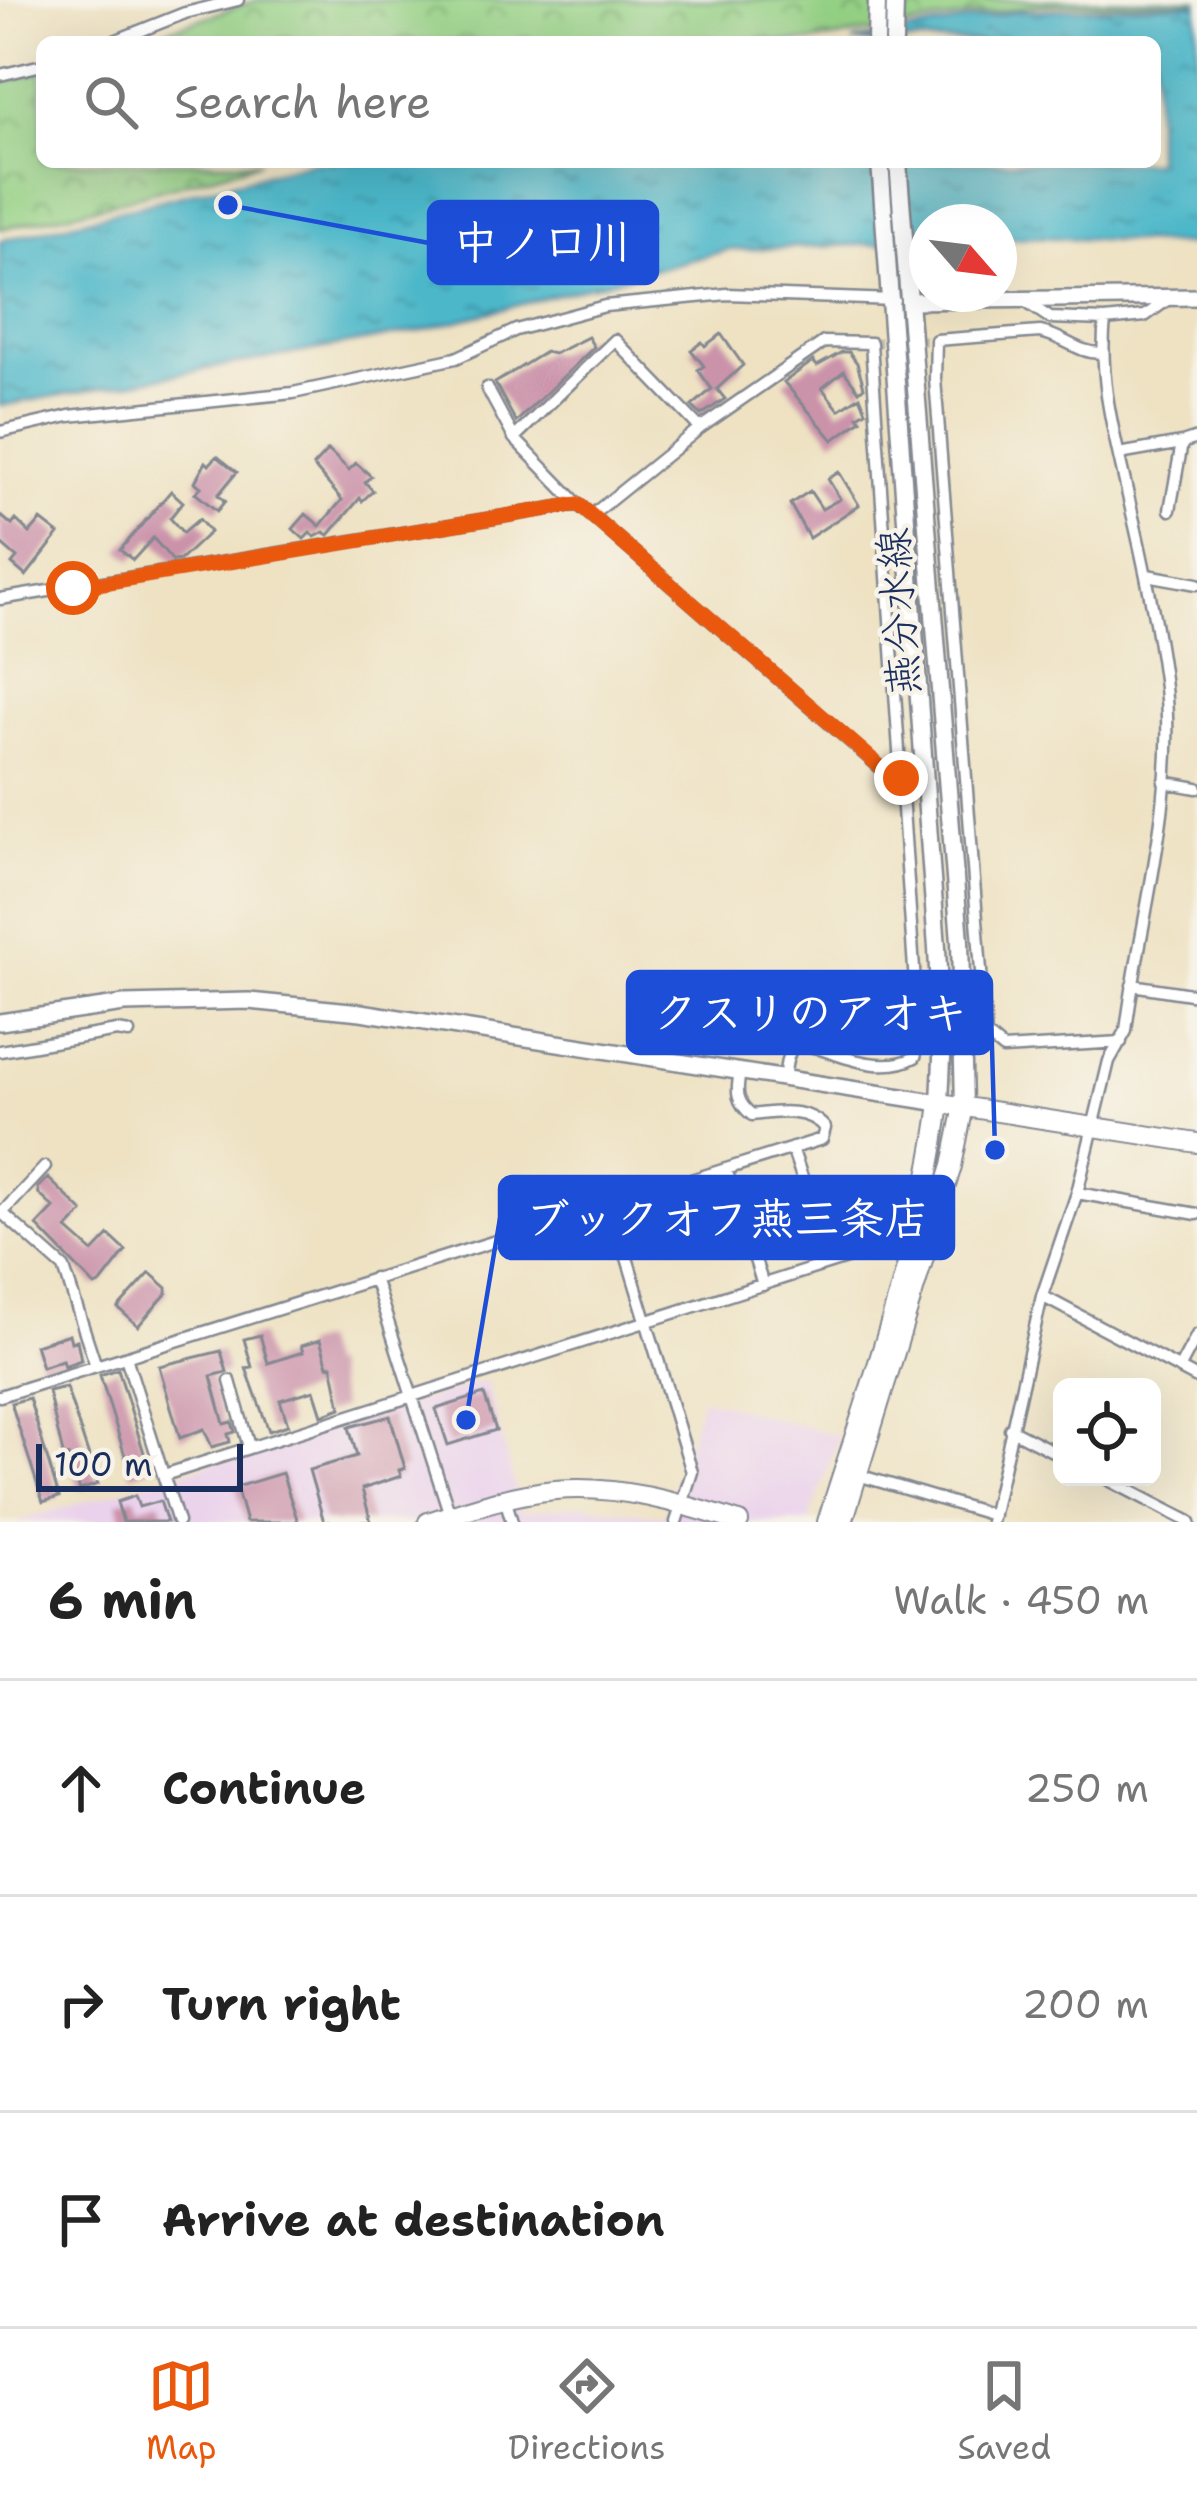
<!DOCTYPE html>
<meta charset="utf-8">
<style>
body{margin:0;font-family:"Shantell Sans","Klee One",sans-serif;background:#f2f2f2;color:#222}
.controls{position:absolute;right:36px;bottom:36px;display:grid;overflow:hidden;border-radius:18px;box-shadow:0 12px 48px #0002}
.controls button{width:108px;height:108px;display:grid;place-items:center;padding:0;border:0;border-bottom:3px solid #e0e0e0;background:#fff;color:#222;font:60px sans-serif}
.compass{position:absolute;left:909px;top:204px;width:108px;height:108px;border-radius:50%;background:#fff;box-shadow:0 12px 48px #0002;rotate:118deg}
.scale{position:absolute;left:36px;bottom:30px;width:207px;box-sizing:border-box;padding-left:12px;border:6px solid #1b2f5e;border-top:0;font-size:33px;line-height:42px;white-space:nowrap;color:#1b2f5e;-webkit-text-stroke:9px #f7f3e8;paint-order:stroke}
.stop{position:absolute;width:36px;height:36px;margin:-27px;border:9px solid #ea580c;border-radius:50%;background:#fff}
.stop.end{background:#ea580c;border-color:#fff;box-shadow:0 3px 12px #0008}
.list{margin:0;padding:0;list-style:none}
h2{display:flex;justify-content:space-between;align-items:center;height:156px;margin:0;padding:0 48px;font-size:51px}
h2 small{font-size:39px;font-weight:400;color:#767676}
.list li{display:grid;grid-template-columns:78px 1fr auto;gap:36px;align-items:center;box-sizing:border-box;height:216px;padding:0 48px;border-top:3px solid #e0e0e0}
.list b{display:block;font-size:45px;white-space:nowrap}
.list em{font-size:39px;font-style:normal;color:#767676}
.icon{flex:none;width:66px;height:66px;fill:none;stroke:currentColor;stroke-width:2;stroke-linecap:round;stroke-linejoin:round}
.map{position:relative;flex:none;width:1197px;height:1522px;overflow:hidden}
.search{position:absolute;background:#fff;box-shadow:0 12px 48px #0002;left:36px;right:36px;top:36px;height:132px;display:flex;align-items:center;gap:30px;box-sizing:border-box;padding:0 42px;border-radius:18px;color:#767676;font-size:45px}
.sheet{height:804px;background:#fff}
nav{display:flex;justify-content:space-around;align-items:center;box-sizing:border-box;height:168px;border-top:3px solid #e0e0e0;background:#fff;font-size:33px;color:#767676}
nav a{display:grid;justify-items:center;gap:6px}
nav .on{color:#ea580c}
.map>svg:first-child{display:block}
</style>
<div class="map">
<svg width="1197" height="1522" viewBox="0 0 1197 1522">
<defs>
<pattern id="park-crowns" width="20" height="18" patternUnits="userSpaceOnUse" patternTransform="scale(3)"><rect width="20" height="18" fill="#95d185"/><path d="M2 6a3 3 0 1 1 6 0M12 15a3 3 0 1 1 6 0" fill="none" stroke="#79aa70"/></pattern>
<pattern id="water-ripples" width="26" height="14" patternUnits="userSpaceOnUse" patternTransform="scale(3)"><rect width="26" height="14" fill="#4cb7c9"/><path d="M2 4q2-2 4 0t4 0M15 11q2-2 4 0t4 0" fill="none" stroke="#3e95a6"/></pattern>
</defs>
<rect width="100%" height="100%" fill="#f7f3e8"/>
<filter id="ink" filterUnits="userSpaceOnUse"><feTurbulence type="fractalNoise" baseFrequency=".00833" numOctaves="2"/><feDisplacementMap in="SourceGraphic" scale="24" xChannelSelector="R" yChannelSelector="G"/><feConvolveMatrix kernelMatrix="1 2 1 2 8 2 1 2 1" color-interpolation-filters="sRGB"/></filter>
<filter id="wash" filterUnits="userSpaceOnUse"><feTurbulence type="fractalNoise" baseFrequency=".004" numOctaves="4" result="noise"/><feDisplacementMap in="SourceGraphic" scale="48" xChannelSelector="R" yChannelSelector="G"/><feGaussianBlur stdDeviation="2.7" result="paint"/><feColorMatrix in="noise" values="0 0 0 0 0 0 0 0 0 0 0 0 0 0 0 0 0 1.4 0 .05"/><feComposite in="paint" operator="in"/></filter>
<g filter="url(#wash)">
<rect width="100%" height="100%" fill="#eee2c3"/>
<path fill="#ead1ec" d="M 487,1381 L 521,1512 L 582,1505 L 664,1516 L 702,1398 L 839,1436 L 809,1522 L 16,1522 Z"/>
<path fill="url(#park-crowns)" stroke="#588072" stroke-width="3" d="M 257,0 L 1197,0 L 1197,2 L 1039,5 L 812,42 L 132,42 Z
M 42,71 L 42,162 L 260,162 L 105,205 L 0,229 L 0,83 Z"/>
<path fill="url(#water-ripples)" stroke="#347394" stroke-width="3" d="M 1197,4 L 1197,245 L 1039,237 L 999,239 L 999,222 L 927,222 L 927,242 L 728,250 L 419,331 L 0,406 L 0,241 L 313,162 L 1155,162 L 1155,42 L 853,42 L 1020,11 Z"/>
<g id="blocks">
<path fill="#cb93aa" d="M 721,334 L 743,365 L 717,389 L 725,399 L 701,415 L 692,406 L 712,389 L 698,370 L 704,366 L 691,350 L 702,342 L 705,346 Z
M 588,337 L 594,347 L 516,422 L 495,383 L 545,352 L 554,354 Z
M 842,352 L 849,352 L 857,363 L 864,387 L 859,391 L 844,371 L 822,388 L 839,410 L 860,396 L 866,411 L 858,416 L 861,420 L 833,440 L 784,382 L 813,361 L 817,366 Z
M 328,450 L 349,470 L 356,463 L 371,476 L 365,482 L 373,491 L 362,501 L 360,498 L 329,535 L 324,532 L 315,537 L 310,533 L 304,539 L 293,529 L 306,514 L 320,526 L 342,500 L 313,466 Z
M 217,456 L 237,472 L 218,495 L 225,501 L 217,511 L 195,493 L 201,487 L 195,482 L 206,462 L 209,465 Z
M 839,472 L 859,505 L 809,538 L 790,504 L 810,491 L 822,509 L 840,499 L 828,479 Z
M 171,491 L 183,502 L 170,518 L 183,533 L 199,519 L 210,532 L 180,560 L 173,561 L 153,538 L 133,560 L 120,550 Z
M 0,515 L 12,525 L 16,520 L 30,533 L 41,520 L 59,534 L 26,576 L 12,564 L 17,558 L 0,543 Z
M 48,1178 L 83,1212 L 67,1229 L 93,1252 L 109,1235 L 126,1251 L 101,1283 L 95,1286 L 37,1226 L 54,1208 L 39,1194 L 38,1188 Z
M 150,1273 L 167,1288 L 167,1293 L 138,1326 L 118,1308 Z
M 69,1334 L 71,1342 L 77,1340 L 81,1360 L 64,1366 L 62,1360 L 42,1367 L 35,1345 Z
M 260,1335 L 268,1363 L 303,1352 L 301,1346 L 320,1340 L 328,1366 L 332,1365 L 341,1408 L 322,1415 L 314,1390 L 280,1400 L 288,1425 L 269,1431 L 246,1368 L 252,1367 L 244,1339 Z
M 221,1351 L 227,1372 L 211,1376 L 224,1424 L 232,1422 L 235,1432 L 228,1434 L 230,1442 L 212,1447 L 204,1429 L 180,1438 L 159,1366 Z
M 118,1369 L 149,1469 L 131,1475 L 100,1375 Z
M 66,1387 L 98,1484 L 80,1490 L 68,1456 L 64,1458 L 48,1391 Z
M 484,1394 L 496,1430 L 448,1445 L 436,1409 Z
M 29,1398 L 59,1497 L 43,1502 L 11,1403 Z
M 390,1416 L 405,1468 L 399,1470 L 401,1476 L 362,1489 L 371,1522 L 324,1522 L 309,1470 L 357,1456 L 349,1427 Z
M 282,1473 L 298,1522 L 246,1522 L 236,1487 Z
M 135,1496 L 139,1507 L 160,1501 L 167,1522 L 123,1522 L 117,1502 Z"/>
</g>
</g>
<g filter="url(#ink)">
<use href="#blocks" fill-opacity="0" stroke="#848890" stroke-width="3"/>
<g fill="none" stroke-linecap="round" stroke-linejoin="round">
<path stroke="#c4beaf" stroke-width="10" stroke-dasharray="10 5" stroke-linecap="butt" d="M 871,343 L 936,340"/>
<g stroke="#848890" stroke-width="15">
<path id="street" d="M 112,42 L 185,13 L 238,0
M 0,75 L 42,65
M 1023,300 L 1050,318 L 1105,320 L 1145,316 L 1170,298
M 1101,353 C 1077,353 1063,336 1040,332 L 936,340 L 935,379 L 986,1035 L 1003,1049 L 1121,1042
M 487,388 L 514,438 L 578,504 L 883,770 L 901,778
M 0,432 L 69,416 L 293,393 L 456,358 L 516,330 L 605,306 L 727,294 L 894,300
M 514,438 L 615,340 L 700,428
M 1119,454 L 1182,443
M 1170,510 L 1182,443 L 1197,438
M 592,515 L 700,428 L 824,342 L 871,343 L 919,1042 L 915,1057 C 873,1081 810,1038 797,1045 C 786,1050 786,1068 784,1079
M 1147,575 L 1197,584
M 0,599 L 578,504
M 1164,782 L 1197,788
M 1132,985 L 1197,995
M 0,1051 L 117,1031 L 129,1033
M 792,1148 L 831,1262
M 726,1169 L 763,1285
M 1077,1193 L 1197,1214
M 611,1205 L 692,1472 L 676,1522
M 0,1211 L 64,1268 L 96,1366
M 2,1213 L 45,1167
M 374,1278 L 450,1515
M 1042,1296 L 1197,1378
M 126,1357 L 178,1522
M 1179,1369 L 1197,1335
M 230,1381 L 249,1447
M 0,1396 L 822,1139 L 825,1128 C 808,1107 777,1112 752,1115 C 736,1102 736,1092 740,1072
M 1010,1429 L 1062,1456
M 164,1475 L 890,1244 L 911,1244
M 858,1475 L 993,1515
M 1103,1477 L 1190,1522
M 505,1498 L 512,1522
M 991,1522 L 1042,1296 L 1077,1193 L 1109,1061 L 1126,1031 C 1140,916 1179,795 1164,679 C 1156,618 1143,559 1129,500 C 1116,441 1098,381 1105,320"/>
</g>
<g stroke="#848890" stroke-width="20">
<path id="secondary" d="M 910,301 L 1197,297
M 0,1022 L 124,1004 L 249,1001 L 361,1012 L 940,1103"/>
</g>
<g stroke="#848890" stroke-width="21">
<path id="primary" d="M 876,42 L 877,0
M 894,42 L 895,0
M 880,162 L 937,948 L 942,1058 L 940,1103
M 898,162 L 960,941 L 964,1106"/>
</g>
<g stroke="#848890" stroke-width="22">
<path id="highway" d="M 428,1522 C 469,1509 511,1494 555,1490 C 617,1484 680,1503 739,1522
M 827,1522 C 869,1388 923,1242 940,1103 L 1197,1143
M 843,1522 L 952,1166 L 964,1106"/>
</g>
<use href="#street" stroke="#fff" stroke-width="10"/>
<use href="#secondary" stroke="#fff" stroke-width="15"/>
<use href="#primary" stroke="#fff" stroke-width="16"/>
<use href="#highway" stroke="#fff" stroke-width="18"/>
</g>
</g>
<g fill="none" stroke-linecap="round" stroke-linejoin="round" filter="url(#ink)">
<path stroke="#ea580c" stroke-width="15" d="M 73,588 L 578,504 L 884,770 L 901,778"/>
</g>
<g text-anchor="middle" stroke-width="9" stroke-linejoin="round" paint-order="stroke">
<g font-size="42" fill="#1b2f5e" stroke="#f7f3e8">
<text transform="translate(898 612) rotate(-94)" y="15">燕分水線</text>
</g>
</g>
<path fill="none" stroke="#1d4ed8" stroke-width="4.5" d="M228 205L429 243M995 1150L991 1013M466 1420L500 1218"/>
<g fill="#1d4ed8" stroke="#f7f3e8" stroke-width="4.5">
<circle cx="228" cy="205" r="12"/>
<circle cx="995" cy="1150" r="12"/>
<circle cx="466" cy="1420" r="12"/>
</g>
<g fill="#1d4ed8" stroke="#1d4ed8" stroke-width="4.5">
<rect x="429" y="202" width="228" height="81" rx="12"/>
<rect x="628" y="972" width="363" height="81" rx="12"/>
<rect x="500" y="1177" width="453" height="81" rx="12"/>
</g>
<g font-size="45" text-anchor="middle" font-weight="bold" fill="#fff">
<text x="543" y="258">中ノ口川</text>
<text x="810" y="1028">クスリのアオキ</text>
<text x="727" y="1234">ブックオフ燕三条店</text>
</g>
</svg>
<div class="controls">
<button><svg class="icon" aria-label="locate" viewBox="0 0 24 24"><circle cx="12" cy="12" r="6"/><path d="M12 2v4M12 18v4M2 12h4M18 12h4"/></svg></button>
</div>
<svg class="compass" viewBox="-18 -18 36 36"><path d="M0-13l5 13h-10z" fill="#e53935"/><path d="M0 13l5-13h-10z" fill="#767676"/></svg>
<div class="scale">100 m</div>
<div class="stop" style="left:73px;top:588px"></div>
<div class="stop end" style="left:901px;top:778px"></div>
<div class="search"><svg class="icon" aria-label="search" viewBox="0 0 24 24"><circle cx="10" cy="10" r="6"/><path d="M15 15l6 6"/></svg>Search here</div>
</div>
<section class="sheet">
<h2>6 min<small>Walk · 450 m</small></h2>
<ul class="list">
<li><svg class="icon" aria-label="ahead" viewBox="0 0 24 24"><path d="M12 20V5M6 11l6-6 6 6"/></svg><div><b>Continue</b></div><em>250 m</em></li>
<li><svg class="icon" aria-label="right" viewBox="0 0 24 24"><path d="M7 20v-9h11M14 6l5 5-5 5"/></svg><div><b>Turn right</b></div><em>200 m</em></li>
<li><svg class="icon" aria-label="arrive" viewBox="0 0 24 24"><path d="M6 21V4h12l-3 4 3 4H6"/></svg><div><b>Arrive at destination</b></div></li>
</ul>
</section>
<nav>
<a class="on"><svg class="icon" aria-label="map" viewBox="0 0 24 24"><path d="M3 6l6-2 6 2 6-2v14l-6 2-6-2-6 2zM9 4v14M15 6v14"/></svg>Map</a>
<a><svg class="icon" aria-label="directions" viewBox="0 0 24 24"><path d="M12 3l9 9-9 9-9-9zM9 14v-3h6M13 9l2 2-2 2"/></svg>Directions</a>
<a><svg class="icon" aria-label="saved" viewBox="0 0 24 24"><path d="M7 4h10v16l-5-4-5 4z"/></svg>Saved</a>
</nav>
